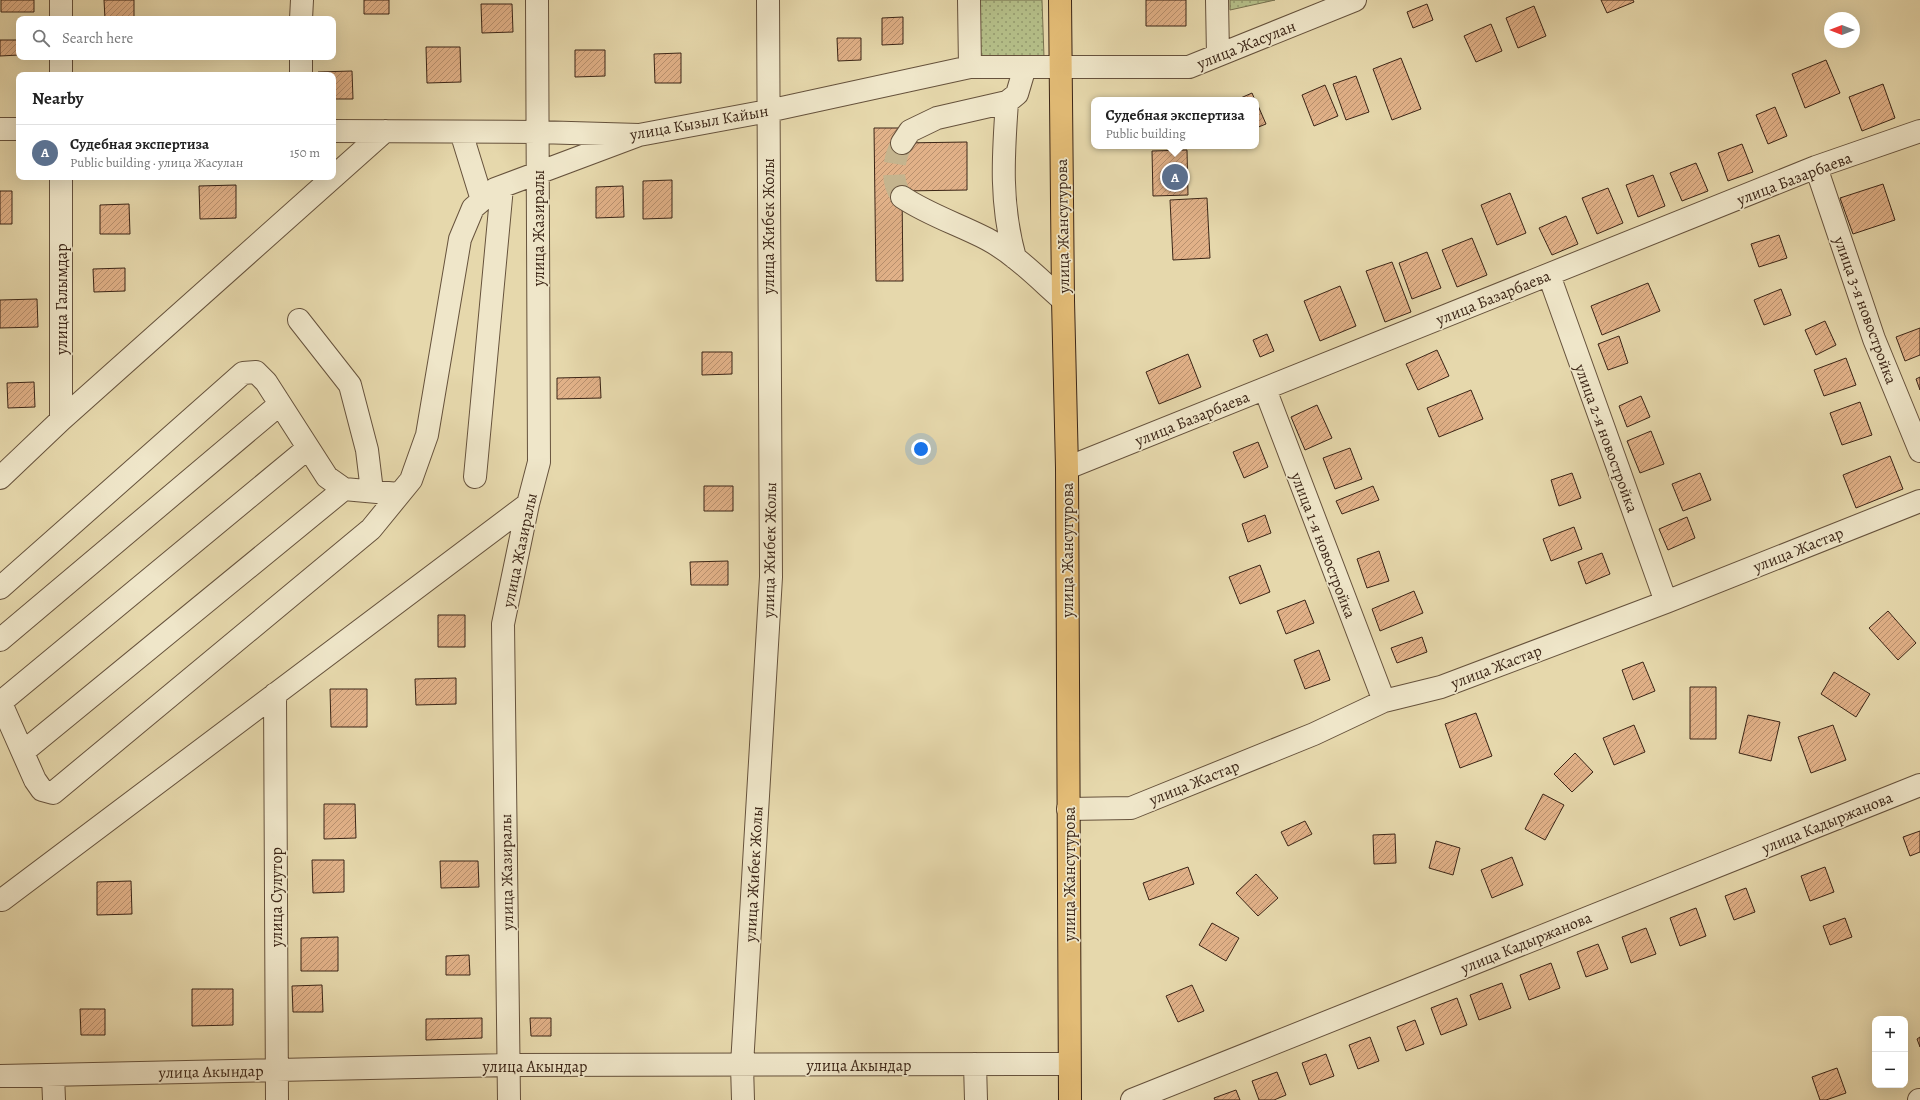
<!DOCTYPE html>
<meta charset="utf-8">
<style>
body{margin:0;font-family:Alegreya,serif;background:#f2f2f2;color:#222}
.controls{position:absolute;right:12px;bottom:12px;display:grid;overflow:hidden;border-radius:8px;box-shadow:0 4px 16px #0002}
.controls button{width:36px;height:36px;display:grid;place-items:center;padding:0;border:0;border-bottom:1px solid #e0e0e0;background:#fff;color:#222;font:20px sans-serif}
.compass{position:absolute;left:1824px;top:12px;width:36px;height:36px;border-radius:50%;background:#fff;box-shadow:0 4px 16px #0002;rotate:270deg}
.you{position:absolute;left:921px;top:449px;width:14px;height:14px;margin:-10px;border:3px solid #fff;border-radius:50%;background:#1a73e8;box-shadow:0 0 0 6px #1a73e833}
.badge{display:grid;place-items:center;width:26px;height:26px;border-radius:50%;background:#8f2418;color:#fff;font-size:13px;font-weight:700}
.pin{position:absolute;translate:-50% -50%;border:2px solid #fff;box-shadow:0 1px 4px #0006}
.popup{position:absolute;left:1091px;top:97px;width:168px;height:52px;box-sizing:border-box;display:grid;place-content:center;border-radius:8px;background:#fff;filter:drop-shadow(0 1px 3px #0005);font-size:13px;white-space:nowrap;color:#767676}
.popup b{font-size:15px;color:#222}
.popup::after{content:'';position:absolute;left:50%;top:100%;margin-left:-8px;border:8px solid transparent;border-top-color:#fff}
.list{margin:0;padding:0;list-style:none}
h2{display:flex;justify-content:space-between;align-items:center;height:52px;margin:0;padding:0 16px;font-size:17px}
h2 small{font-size:13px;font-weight:400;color:#767676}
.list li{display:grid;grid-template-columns:26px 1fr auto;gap:12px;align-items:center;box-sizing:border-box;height:56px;padding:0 16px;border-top:1px solid #e0e0e0}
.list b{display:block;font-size:15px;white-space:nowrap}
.list p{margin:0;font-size:13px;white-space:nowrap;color:#767676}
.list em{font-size:13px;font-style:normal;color:#767676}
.icon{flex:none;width:22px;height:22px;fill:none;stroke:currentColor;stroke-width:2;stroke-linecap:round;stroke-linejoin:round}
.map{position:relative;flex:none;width:1920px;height:1100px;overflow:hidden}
.search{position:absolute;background:#fff;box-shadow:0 4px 16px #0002;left:16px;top:16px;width:320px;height:44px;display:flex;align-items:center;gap:10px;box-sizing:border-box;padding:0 14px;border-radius:8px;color:#767676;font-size:15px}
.panel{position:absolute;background:#fff;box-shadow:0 4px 16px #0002;left:16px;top:72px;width:320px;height:108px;border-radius:8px}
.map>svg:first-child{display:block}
</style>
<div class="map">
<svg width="1920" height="1100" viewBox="0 0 1920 1100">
<defs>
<pattern id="grass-dots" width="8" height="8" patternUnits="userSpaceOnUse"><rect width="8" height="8" fill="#b5bf89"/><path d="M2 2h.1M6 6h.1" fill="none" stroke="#949b6f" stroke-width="1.8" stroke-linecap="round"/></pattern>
<pattern id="building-hatch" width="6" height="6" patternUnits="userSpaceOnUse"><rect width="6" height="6" fill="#e1b188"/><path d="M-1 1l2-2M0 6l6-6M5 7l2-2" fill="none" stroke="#b8906e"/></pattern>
</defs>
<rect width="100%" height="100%" fill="#e6d8ac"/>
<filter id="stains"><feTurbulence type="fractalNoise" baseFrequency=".005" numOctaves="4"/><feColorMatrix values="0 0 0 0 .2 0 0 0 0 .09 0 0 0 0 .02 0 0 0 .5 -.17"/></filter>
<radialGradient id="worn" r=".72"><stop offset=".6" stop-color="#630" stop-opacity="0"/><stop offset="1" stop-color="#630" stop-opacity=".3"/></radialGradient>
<path fill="url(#grass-dots)" stroke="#787250" d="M 976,0 L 1042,0 L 1044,57 L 976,59 Z
M 1230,0 L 1275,0 L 1230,10 Z"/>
<path fill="url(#building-hatch)" stroke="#3b2516" d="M 1,0 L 34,0 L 34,12 L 1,12 Z
M 104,0 L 134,0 L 134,19 L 105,19 Z
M 364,0 L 389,0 L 389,14 L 364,14 Z
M 1146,0 L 1186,0 L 1186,26 L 1146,26 Z
M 1601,0 L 1633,0 L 1634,2 L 1607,13 Z
M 481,4 L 512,4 L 513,32 L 482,33 Z
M 1427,4 L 1433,20 L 1413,28 L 1407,12 Z
M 1534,6 L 1546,36 L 1518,48 L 1506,18 Z
M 903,17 L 903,44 L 882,45 L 882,18 Z
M 1491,24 L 1502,51 L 1476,62 L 1464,36 Z
M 837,38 L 861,38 L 861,60 L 838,61 Z
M 0,40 L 19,40 L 19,55 L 0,56 Z
M 426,47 L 460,47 L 461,82 L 427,83 Z
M 575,50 L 605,50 L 605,76 L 575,77 Z
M 681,53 L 681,83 L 655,83 L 654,54 Z
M 1401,58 L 1421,109 L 1392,120 L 1373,69 Z
M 1826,60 L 1840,93 L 1805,108 L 1792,74 Z
M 352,71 L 353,99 L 333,99 L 333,75 L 318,75 L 318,72 Z
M 1356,76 L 1369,112 L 1346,120 L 1333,84 Z
M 1883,84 L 1895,118 L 1862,131 L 1849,97 Z
M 1325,85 L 1338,116 L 1314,126 L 1302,95 Z
M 1252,93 L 1255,100 L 1236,100 Z
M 1256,101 L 1266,124 L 1256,128 Z
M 1775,107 L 1787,136 L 1768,144 L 1756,115 Z
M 874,128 L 902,128 L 902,143 L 967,142 L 967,190 L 902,191 L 903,281 L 876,281 Z
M 1742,144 L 1753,172 L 1728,181 L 1718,153 Z
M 1187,150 L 1188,195 L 1153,196 L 1152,151 Z
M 1696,163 L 1708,191 L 1682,201 L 1670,173 Z
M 1653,175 L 1665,206 L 1638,217 L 1626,185 Z
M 672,180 L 672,218 L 643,219 L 643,181 Z
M 1883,184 L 1895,220 L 1853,234 L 1840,198 Z
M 236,185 L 236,218 L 200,219 L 199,186 Z
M 623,186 L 624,217 L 596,218 L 596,187 Z
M 1608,188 L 1623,223 L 1597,234 L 1582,198 Z
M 0,191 L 12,191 L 12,224 L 0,224 Z
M 1510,193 L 1526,233 L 1497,245 L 1481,205 Z
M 1207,198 L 1210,258 L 1173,260 L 1170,200 Z
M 129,204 L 130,234 L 100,234 L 100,205 Z
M 1566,216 L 1578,244 L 1552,255 L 1539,228 Z
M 1779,235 L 1787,258 L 1759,267 L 1751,244 Z
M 1472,238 L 1487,275 L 1457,287 L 1442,250 Z
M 1427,252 L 1441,288 L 1412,299 L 1399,263 Z
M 1392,262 L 1411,312 L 1385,322 L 1366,271 Z
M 125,268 L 125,291 L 94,292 L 93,269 Z
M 1648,283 L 1660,311 L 1602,335 L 1591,306 Z
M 1340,286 L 1356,326 L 1320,341 L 1304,301 Z
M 1781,289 L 1791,315 L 1764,325 L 1754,300 Z
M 37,299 L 38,327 L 0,328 L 0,300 Z
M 1825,321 L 1836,345 L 1816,355 L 1805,330 Z
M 1920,328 L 1920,355 L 1905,361 L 1896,337 Z
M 1267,334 L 1274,351 L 1260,357 L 1253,340 Z
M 1619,336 L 1628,363 L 1608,370 L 1598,344 Z
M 1437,350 L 1449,376 L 1418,390 L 1406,364 Z
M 702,352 L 732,352 L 732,374 L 702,375 Z
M 1188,354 L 1201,387 L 1159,404 L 1146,372 Z
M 1846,358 L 1856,385 L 1824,396 L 1814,370 Z
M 600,377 L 601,398 L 557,399 L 557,378 Z
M 1920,377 L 1920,390 L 1916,379 Z
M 34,382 L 35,407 L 8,408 L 7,383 Z
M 1471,390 L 1483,419 L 1439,437 L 1427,408 Z
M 1641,396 L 1650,417 L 1627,427 L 1619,406 Z
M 1860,402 L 1872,435 L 1842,445 L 1830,413 Z
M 1317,405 L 1332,438 L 1305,450 L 1291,417 Z
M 1651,431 L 1664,464 L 1640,473 L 1627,441 Z
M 1258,442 L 1268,467 L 1244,478 L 1233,452 Z
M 1350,448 L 1362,479 L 1335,489 L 1323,458 Z
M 1890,456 L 1903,489 L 1856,508 L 1843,475 Z
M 1572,473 L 1581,498 L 1559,506 L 1551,480 Z
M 1700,473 L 1711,500 L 1683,511 L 1672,484 Z
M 704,486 L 733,486 L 733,511 L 704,511 Z
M 1373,486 L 1379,500 L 1342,514 L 1336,501 Z
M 1265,515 L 1271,533 L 1248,542 L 1242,524 Z
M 1687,517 L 1695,538 L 1668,550 L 1659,529 Z
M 1574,527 L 1582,549 L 1551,561 L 1543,539 Z
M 1379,551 L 1389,581 L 1367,588 L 1357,559 Z
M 1602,553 L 1610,574 L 1586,584 L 1578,562 Z
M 728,561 L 728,585 L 691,585 L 690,562 Z
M 1260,565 L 1270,592 L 1240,604 L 1229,577 Z
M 1414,591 L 1423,613 L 1380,631 L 1372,609 Z
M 1305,600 L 1314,623 L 1286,634 L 1277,611 Z
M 1888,611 L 1916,643 L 1898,660 L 1869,628 Z
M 438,615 L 465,615 L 465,647 L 438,647 Z
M 1422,637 L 1427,652 L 1397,663 L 1391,648 Z
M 1319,650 L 1330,680 L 1305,689 L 1294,660 Z
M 1643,662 L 1655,691 L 1633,700 L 1622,670 Z
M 1834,672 L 1870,694 L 1856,717 L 1821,694 Z
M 456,678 L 456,704 L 416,705 L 415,679 Z
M 1690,687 L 1716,687 L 1716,739 L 1690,739 Z
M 330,689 L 367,689 L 367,727 L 331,727 Z
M 1476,713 L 1492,756 L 1460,768 L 1445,724 Z
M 1748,715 L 1780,722 L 1771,761 L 1739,753 Z
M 1634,725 L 1645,752 L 1614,765 L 1603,738 Z
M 1833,725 L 1846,760 L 1811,773 L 1798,737 Z
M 1575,753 L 1593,772 L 1572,792 L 1554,774 Z
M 1543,794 L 1564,805 L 1545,840 L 1525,829 Z
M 324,804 L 355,804 L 356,838 L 324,839 Z
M 1305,821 L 1312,834 L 1288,846 L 1281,832 Z
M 1920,831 L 1920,852 L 1910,856 L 1903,837 Z
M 1395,834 L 1396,863 L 1374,864 L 1373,835 Z
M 1436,841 L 1460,848 L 1453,875 L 1429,868 Z
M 1512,857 L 1523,885 L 1492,898 L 1481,870 Z
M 312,860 L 344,860 L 344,892 L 313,893 Z
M 440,861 L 478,861 L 479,887 L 441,888 Z
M 1188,867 L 1194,884 L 1149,900 L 1143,883 Z
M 1825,867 L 1834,892 L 1810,901 L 1801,876 Z
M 1256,874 L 1278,898 L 1258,916 L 1236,893 Z
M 131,881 L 132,914 L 97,915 L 97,882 Z
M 1746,888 L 1755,912 L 1734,920 L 1725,896 Z
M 1696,908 L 1706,936 L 1680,946 L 1670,918 Z
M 1845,918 L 1852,937 L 1830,945 L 1823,926 Z
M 1212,923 L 1239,938 L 1226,961 L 1199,945 Z
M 1646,928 L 1656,954 L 1631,963 L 1622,937 Z
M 338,937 L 338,971 L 301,971 L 301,938 Z
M 1598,944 L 1608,969 L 1586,977 L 1577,952 Z
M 469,955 L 470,975 L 446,975 L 446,956 Z
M 1551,963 L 1560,988 L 1529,1000 L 1520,975 Z
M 1502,983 L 1511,1008 L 1479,1020 L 1470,995 Z
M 322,985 L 323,1012 L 293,1012 L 292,986 Z
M 1192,985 L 1204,1011 L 1178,1022 L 1166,996 Z
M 192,989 L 233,989 L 233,1025 L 192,1026 Z
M 1457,998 L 1467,1025 L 1441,1035 L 1431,1008 Z
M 80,1009 L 105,1009 L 105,1035 L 81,1035 Z
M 482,1018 L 482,1038 L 426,1040 L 426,1019 Z
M 530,1018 L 551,1018 L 551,1036 L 531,1036 Z
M 1415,1020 L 1424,1044 L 1406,1051 L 1397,1027 Z
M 1370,1037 L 1379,1061 L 1358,1069 L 1349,1045 Z
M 1920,1037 L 1920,1047 L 1917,1039 Z
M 1326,1054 L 1334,1076 L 1310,1085 L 1302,1063 Z
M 1837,1068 L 1846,1093 L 1826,1100 L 1820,1100 L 1812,1077 Z
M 1277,1072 L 1286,1095 L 1274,1100 L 1259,1100 L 1252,1081 Z
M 1236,1090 L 1240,1100 L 1215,1100 L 1214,1098 Z"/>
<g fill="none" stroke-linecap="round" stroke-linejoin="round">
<path stroke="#c4b48e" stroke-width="22" stroke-dasharray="22 11" stroke-linecap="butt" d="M 902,143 C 893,160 890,181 902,197"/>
<g stroke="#66523c" stroke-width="24">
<path id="minor" d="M 61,0 L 61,19
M 969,0 L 970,67
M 1217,0 L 1218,55
M 301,19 L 302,0
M 61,57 L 61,75
M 301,75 L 301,57
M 1007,102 C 1003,157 1000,204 1015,258
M 0,129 L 19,129
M 333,131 L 537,132 L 639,135 L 768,111 L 970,67 L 1189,67 L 1355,0
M 461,132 L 482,200
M 902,143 L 910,131 L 937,118 L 1007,102 L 1017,94 L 1025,67
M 1816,167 L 1874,339 L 1920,451
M 61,177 L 61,420
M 902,197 C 929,215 958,224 987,239 C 1015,254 1039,279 1063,300
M 1549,275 L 1666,602
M 299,320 L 350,385 L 367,450 L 372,491
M 1265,389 L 1384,701
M 1067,468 L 1816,167 L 1920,131
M 475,477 L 502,187
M 0,478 L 61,420 L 385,131
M 0,588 L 243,373 L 256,372 L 266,382 L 327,477 L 344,489 L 399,494
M 0,640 L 280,404
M 275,694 L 277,1100
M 0,701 L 35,780 L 42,790 L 53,793 L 371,529 L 411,480 L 427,435 L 460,239 L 473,208 L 495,189 L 639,135
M 1,702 L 308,448
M 23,752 L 344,489
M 1068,809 L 1131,808 L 1314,734 L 1384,701 L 1441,687 L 1666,602 L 1920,501
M 2,900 L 528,504
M 975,1064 L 976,1100
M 53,1075 L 54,1100
M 0,1076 L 509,1065 L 1069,1064
M 509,1100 L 503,624 L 528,504 L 539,462 L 537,0
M 743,1100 L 742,1065 L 771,577 L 768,0
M 1132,1100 L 1920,785
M 1919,1100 L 1920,1100"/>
</g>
<g stroke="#3b2516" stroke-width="24">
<path id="major" d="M 1060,0 L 1063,300 L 1067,468 L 1070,1100"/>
</g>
<use href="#minor" stroke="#efe6c9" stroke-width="22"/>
<use href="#major" stroke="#e3bc76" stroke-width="22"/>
</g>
<g text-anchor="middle" stroke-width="3.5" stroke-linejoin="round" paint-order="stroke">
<g font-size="16" fill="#3b2516" stroke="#efe6c9">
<text transform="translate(1246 44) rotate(-22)" y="6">улица Жасулан</text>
<text transform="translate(699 122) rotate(-10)" y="6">улица Кызыл Кайын</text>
<text transform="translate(1794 178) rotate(-21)" y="6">улица Базарбаева</text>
<text transform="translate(768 226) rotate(-90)" y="6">улица Жибек Жолы</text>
<text transform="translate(1062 226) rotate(-91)" y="6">улица Жансугурова</text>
<text transform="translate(538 228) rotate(-90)" y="6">улица Жазиралы</text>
<text transform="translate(1493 297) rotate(-22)" y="6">улица Базарбаева</text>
<text transform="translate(61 299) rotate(-90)" y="6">улица Галымдар</text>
<text transform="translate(1866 310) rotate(70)" y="6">улица 3-я новостройка</text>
<text transform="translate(1192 418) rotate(-22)" y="6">улица Базарбаева</text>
<text transform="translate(1607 438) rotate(70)" y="6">улица 2-я новостройка</text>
<text transform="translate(1324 545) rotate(69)" y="6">улица 1-я новостройка</text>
<text transform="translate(1798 549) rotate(-22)" y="6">улица Жастар</text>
<text transform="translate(519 550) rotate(-78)" y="6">улица Жазиралы</text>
<text transform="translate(769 550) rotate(-89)" y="6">улица Жибек Жолы</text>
<text transform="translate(1067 550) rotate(-90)" y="6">улица Жансугурова</text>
<text transform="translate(1496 666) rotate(-21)" y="6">улица Жастар</text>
<text transform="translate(1194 782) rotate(-22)" y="6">улица Жастар</text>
<text transform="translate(1827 822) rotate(-22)" y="6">улица Кадыржанова</text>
<text transform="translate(506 872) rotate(-91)" y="6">улица Жазиралы</text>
<text transform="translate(753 874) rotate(-87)" y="6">улица Жибек Жолы</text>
<text transform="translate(1069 874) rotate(-90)" y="6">улица Жансугурова</text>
<text transform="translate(276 897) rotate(-90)" y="6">улица Сулутор</text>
<text transform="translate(1526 942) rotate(-22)" y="6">улица Кадыржанова</text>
<text x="859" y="1071">улица Акындар</text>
<text x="535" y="1072">улица Акындар</text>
<text transform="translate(211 1071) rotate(-1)" y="6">улица Акындар</text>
</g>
</g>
<rect width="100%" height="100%" filter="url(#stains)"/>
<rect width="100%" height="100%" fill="url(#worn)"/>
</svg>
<div class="controls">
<button>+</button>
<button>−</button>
</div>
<svg class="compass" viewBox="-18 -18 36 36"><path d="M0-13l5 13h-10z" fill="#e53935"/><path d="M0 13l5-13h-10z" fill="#767676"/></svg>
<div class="you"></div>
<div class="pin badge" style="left:1175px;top:177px;background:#5c6f8a">A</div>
<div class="popup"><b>Судебная экспертиза</b>Public building</div>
<div class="search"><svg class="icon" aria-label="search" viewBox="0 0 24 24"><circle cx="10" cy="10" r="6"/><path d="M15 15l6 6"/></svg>Search here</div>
<section class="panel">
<h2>Nearby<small></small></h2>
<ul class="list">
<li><span class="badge" style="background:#5c6f8a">A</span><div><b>Судебная экспертиза</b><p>Public building · улица Жасулан</p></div><em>150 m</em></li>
</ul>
</section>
</div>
